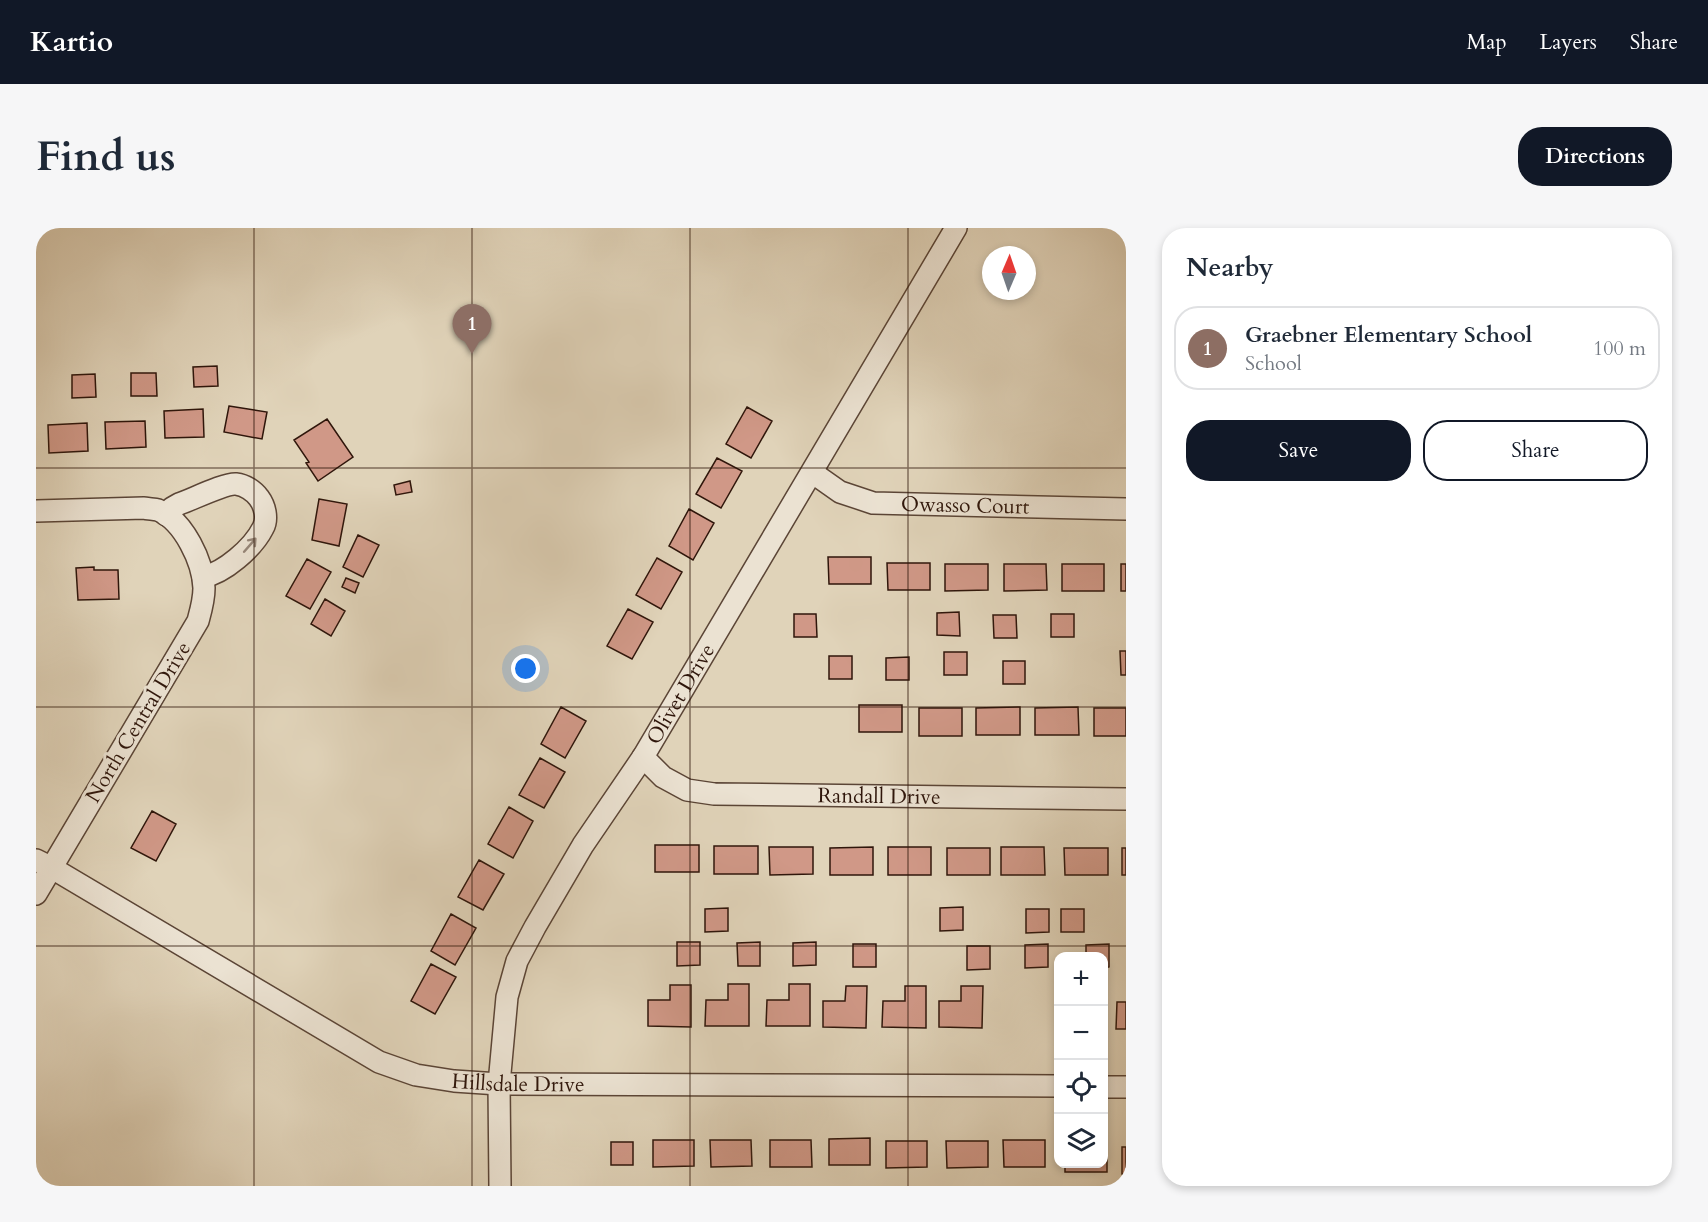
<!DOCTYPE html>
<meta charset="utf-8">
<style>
body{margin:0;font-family:Cardo,serif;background:#f6f6f7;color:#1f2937}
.controls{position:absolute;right:18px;bottom:18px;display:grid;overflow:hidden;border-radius:12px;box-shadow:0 3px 9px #0003}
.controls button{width:54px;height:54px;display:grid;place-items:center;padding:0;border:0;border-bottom:2px solid #e0e1e3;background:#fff;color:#1f2937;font:30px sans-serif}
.compass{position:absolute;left:946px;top:18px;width:54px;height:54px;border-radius:50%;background:#fff;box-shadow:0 3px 9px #0003;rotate:2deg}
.you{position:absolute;left:490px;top:441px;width:21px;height:21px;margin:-15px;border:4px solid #fff;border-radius:50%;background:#1a73e8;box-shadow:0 0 0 9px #1a73e833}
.badge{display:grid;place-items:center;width:39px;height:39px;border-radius:50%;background:#111827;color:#fff;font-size:20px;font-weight:700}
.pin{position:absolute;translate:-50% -50px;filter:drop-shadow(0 2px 3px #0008)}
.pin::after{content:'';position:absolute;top:32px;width:21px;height:18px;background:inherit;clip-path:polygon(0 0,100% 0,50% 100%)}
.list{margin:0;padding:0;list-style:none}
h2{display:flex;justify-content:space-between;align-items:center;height:78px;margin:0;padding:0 24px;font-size:26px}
h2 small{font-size:20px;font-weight:400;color:#747a83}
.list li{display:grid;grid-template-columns:39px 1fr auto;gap:18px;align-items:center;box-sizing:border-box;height:84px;margin:0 12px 12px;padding:0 12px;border:2px solid #e0e1e3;border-radius:24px}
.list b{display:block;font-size:22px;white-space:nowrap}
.list p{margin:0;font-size:20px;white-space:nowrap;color:#747a83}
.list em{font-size:20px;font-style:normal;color:#747a83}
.actions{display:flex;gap:12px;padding:18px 24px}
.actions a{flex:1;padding:14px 0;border:2px solid #111827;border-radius:24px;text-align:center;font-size:21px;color:#111827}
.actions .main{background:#111827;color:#fff}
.icon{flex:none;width:33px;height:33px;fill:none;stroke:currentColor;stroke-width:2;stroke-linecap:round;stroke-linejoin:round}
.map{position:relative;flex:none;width:1090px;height:958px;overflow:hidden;border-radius:24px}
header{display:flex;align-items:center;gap:36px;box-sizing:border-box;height:84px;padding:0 30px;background:#111827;color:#fff}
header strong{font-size:28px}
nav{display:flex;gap:33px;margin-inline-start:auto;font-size:21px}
.intro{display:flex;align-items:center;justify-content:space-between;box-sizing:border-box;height:144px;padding:0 36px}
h1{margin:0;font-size:42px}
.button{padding:15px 27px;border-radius:24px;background:#111827;color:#fff;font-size:21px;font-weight:700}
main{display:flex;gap:36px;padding:0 36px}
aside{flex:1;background:#fff;border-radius:24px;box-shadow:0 3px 9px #0003}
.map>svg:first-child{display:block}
</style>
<header>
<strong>Kartio</strong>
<nav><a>Map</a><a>Layers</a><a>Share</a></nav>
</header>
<div class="intro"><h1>Find us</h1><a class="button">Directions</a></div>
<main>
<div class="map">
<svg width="1090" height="958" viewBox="0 0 1090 958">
<rect width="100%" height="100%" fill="#e0d3b9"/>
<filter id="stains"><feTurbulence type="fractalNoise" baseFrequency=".00333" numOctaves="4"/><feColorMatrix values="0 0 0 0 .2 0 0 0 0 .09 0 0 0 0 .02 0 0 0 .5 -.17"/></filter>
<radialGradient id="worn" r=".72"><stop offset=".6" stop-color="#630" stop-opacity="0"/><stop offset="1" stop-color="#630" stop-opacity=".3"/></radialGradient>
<path fill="#d09887" stroke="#2f160b" stroke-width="1.5" d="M 181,138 L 182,158 L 158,159 L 157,139 Z
M 95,145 L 120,145 L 121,168 L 95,168 Z
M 59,146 L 60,169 L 36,170 L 36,147 Z
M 193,178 L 231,184 L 226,211 L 188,204 Z
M 711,179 L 736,193 L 715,230 L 690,216 Z
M 167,181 L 168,209 L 129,210 L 128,183 Z
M 291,191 L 317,229 L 282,253 L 270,235 L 273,234 L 258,212 Z
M 109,193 L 110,219 L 70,221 L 69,194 Z
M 51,195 L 52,223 L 13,225 L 12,197 Z
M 681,230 L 706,243 L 685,280 L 660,266 Z
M 374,253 L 376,264 L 360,267 L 358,257 Z
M 283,271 L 311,276 L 303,318 L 276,312 Z
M 653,281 L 678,295 L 657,332 L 633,318 Z
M 322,307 L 343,317 L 327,349 L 307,339 Z
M 792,329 L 835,329 L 835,356 L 793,356 Z
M 621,330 L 646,344 L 625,381 L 600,367 Z
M 271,331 L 295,344 L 274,381 L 250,368 Z
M 851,335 L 894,335 L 894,362 L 852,362 Z
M 909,336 L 952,336 L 952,362 L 909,363 Z
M 968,336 L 1010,336 L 1011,362 L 968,363 Z
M 1026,336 L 1068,336 L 1068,363 L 1026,363 Z
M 1085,336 L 1090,336 L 1090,363 L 1085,363 Z
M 58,339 L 58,342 L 82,342 L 83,371 L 42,372 L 40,340 Z
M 310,350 L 323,355 L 319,365 L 306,359 Z
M 289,371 L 309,383 L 295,408 L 275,396 Z
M 592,381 L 617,394 L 596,431 L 571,418 Z
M 923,384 L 924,408 L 901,407 L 901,385 Z
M 758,386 L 780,386 L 781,409 L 758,409 Z
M 1015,386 L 1038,386 L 1038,409 L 1015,409 Z
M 957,387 L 980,387 L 981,410 L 958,410 Z
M 1084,423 L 1090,423 L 1090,447 L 1085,447 Z
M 908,424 L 931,424 L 931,447 L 908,447 Z
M 793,428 L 816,428 L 816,451 L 793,451 Z
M 873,429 L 873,452 L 850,452 L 850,430 Z
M 967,433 L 989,433 L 989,456 L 967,456 Z
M 823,477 L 866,477 L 866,504 L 823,504 Z
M 525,479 L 550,493 L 529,530 L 505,516 Z
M 984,479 L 984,507 L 940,507 L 940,480 Z
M 1042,479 L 1043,507 L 999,507 L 999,480 Z
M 883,480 L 926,480 L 926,508 L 883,508 Z
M 1058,480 L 1090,480 L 1090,508 L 1058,508 Z
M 504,530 L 529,544 L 508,580 L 483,567 Z
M 473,579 L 497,593 L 477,630 L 452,616 Z
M 116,583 L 140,596 L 120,633 L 95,620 Z
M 619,617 L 663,617 L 663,644 L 619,644 Z
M 678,618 L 722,618 L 722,646 L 678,646 Z
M 733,619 L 777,619 L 777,646 L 734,647 Z
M 837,619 L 837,647 L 794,647 L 794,620 Z
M 852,619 L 895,619 L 895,647 L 852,647 Z
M 965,619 L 1008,619 L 1009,647 L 965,647 Z
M 911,620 L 954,620 L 954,647 L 911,647 Z
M 1028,620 L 1072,620 L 1072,647 L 1029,647 Z
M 1086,620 L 1090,620 L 1090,647 L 1086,647 Z
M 443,632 L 468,646 L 447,682 L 422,669 Z
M 927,679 L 927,702 L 904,703 L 904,680 Z
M 692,680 L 692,703 L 669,704 L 669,681 Z
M 990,681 L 1013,681 L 1013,704 L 990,705 Z
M 1025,681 L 1048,681 L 1048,704 L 1025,704 Z
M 415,686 L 440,700 L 419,737 L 395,723 Z
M 641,714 L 664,714 L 664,737 L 641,738 Z
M 724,714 L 724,738 L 702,738 L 701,715 Z
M 780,714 L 780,737 L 757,738 L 757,715 Z
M 817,716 L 840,716 L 840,739 L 817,739 Z
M 1012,716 L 1012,739 L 989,740 L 989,717 Z
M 1073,716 L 1073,739 L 1068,740 L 1068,728 L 1050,728 L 1050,717 Z
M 931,718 L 954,718 L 954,741 L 931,742 Z
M 395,736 L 420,749 L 399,786 L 375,773 Z
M 692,756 L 713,756 L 713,798 L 669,798 L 670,772 L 692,772 Z
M 753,756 L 774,756 L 774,798 L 730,798 L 731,772 L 753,772 Z
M 634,757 L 655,757 L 655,799 L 612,798 L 612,772 L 634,772 Z
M 810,758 L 831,758 L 830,800 L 787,799 L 787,773 L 809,773 Z
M 869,758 L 890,758 L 890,800 L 846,799 L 847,773 L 869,773 Z
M 925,758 L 947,758 L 946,800 L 903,799 L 903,773 L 925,773 Z
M 1081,774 L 1090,774 L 1090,801 L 1080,801 Z
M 834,910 L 834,937 L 793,937 L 793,911 Z
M 617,912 L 658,912 L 658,938 L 617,939 Z
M 674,912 L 715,912 L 716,938 L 675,939 Z
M 734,912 L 775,912 L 776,939 L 734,939 Z
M 967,912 L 1009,912 L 1009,939 L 968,939 Z
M 850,913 L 891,913 L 891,939 L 850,940 Z
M 910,913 L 952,913 L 952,939 L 911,940 Z
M 575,914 L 597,914 L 597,937 L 575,937 Z
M 1068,917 L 1071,917 L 1071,944 L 1029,944 L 1029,936 L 1068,936 Z
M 1086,919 L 1090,919 L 1090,946 L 1086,946 Z"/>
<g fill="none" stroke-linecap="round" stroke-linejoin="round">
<g stroke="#5b4536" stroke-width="24">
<g id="minor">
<path id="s1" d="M 777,245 L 804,264 L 837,275 L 1090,281"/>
<path d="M 0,283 L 108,280 C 112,281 118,281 122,282 C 148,293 167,334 168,360 C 168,372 165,382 162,393 L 0,666"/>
<path d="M 130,287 L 136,280 L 143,276 C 155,272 189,255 200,256 C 209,257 218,263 223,270 C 229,278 232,291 227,300 C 217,320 188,345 167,349"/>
<path id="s2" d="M 607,529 L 627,549 L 651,562 L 678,566 L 1090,571"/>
<path id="s3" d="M 0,632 L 16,640 L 343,834 L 380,847 L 418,853 L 463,856 L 1023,858"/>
<path d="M 1068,859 L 1090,859"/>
<path id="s4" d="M 464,958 L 463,856 L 471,769 L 481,733 L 499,699 L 547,617 L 607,529 L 920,0"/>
</g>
</g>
<use href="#minor" stroke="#ebe2d2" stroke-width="21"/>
</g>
<defs><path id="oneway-shaft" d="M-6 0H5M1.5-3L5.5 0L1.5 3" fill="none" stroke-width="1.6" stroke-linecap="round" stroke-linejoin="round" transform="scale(1.5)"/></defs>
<use stroke="#968678" href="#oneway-shaft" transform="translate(214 317) rotate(-49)"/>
<path fill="none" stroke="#2f160b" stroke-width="1.5" stroke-opacity="0.55" d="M 218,0 L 218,958M 436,0 L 436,958M 654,0 L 654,958M 872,0 L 872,958M 0,240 L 1090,240M 0,479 L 1090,479M 0,718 L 1090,718"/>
<g text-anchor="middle" stroke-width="6" stroke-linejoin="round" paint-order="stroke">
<g font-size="21" fill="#2f160b" stroke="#ebe2d2">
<text dy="7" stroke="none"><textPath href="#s1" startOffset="160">Owasso Court</textPath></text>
<text dy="7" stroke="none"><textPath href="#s4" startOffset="540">Olivet Drive</textPath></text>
<text transform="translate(102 494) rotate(-59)" y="7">North Central Drive</text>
<text dy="7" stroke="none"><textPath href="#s2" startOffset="248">Randall Drive</textPath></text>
<text dy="7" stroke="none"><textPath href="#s3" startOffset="540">Hillsdale Drive</textPath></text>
</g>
</g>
<rect width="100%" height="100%" filter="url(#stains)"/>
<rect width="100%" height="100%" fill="url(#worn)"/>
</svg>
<div class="controls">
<button>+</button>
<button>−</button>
<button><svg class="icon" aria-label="locate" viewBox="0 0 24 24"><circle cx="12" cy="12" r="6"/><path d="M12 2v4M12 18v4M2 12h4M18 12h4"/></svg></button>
<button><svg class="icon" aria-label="layers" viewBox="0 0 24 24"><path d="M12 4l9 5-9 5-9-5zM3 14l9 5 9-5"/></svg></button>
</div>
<svg class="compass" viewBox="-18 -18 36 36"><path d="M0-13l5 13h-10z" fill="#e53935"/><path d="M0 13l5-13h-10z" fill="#747a83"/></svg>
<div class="you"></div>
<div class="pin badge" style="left:436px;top:126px;background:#8d6e63">1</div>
</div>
<aside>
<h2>Nearby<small></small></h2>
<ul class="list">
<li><span class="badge" style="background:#8d6e63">1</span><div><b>Graebner Elementary School</b><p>School</p></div><em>100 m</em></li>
</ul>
<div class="actions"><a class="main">Save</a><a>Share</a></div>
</aside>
</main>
